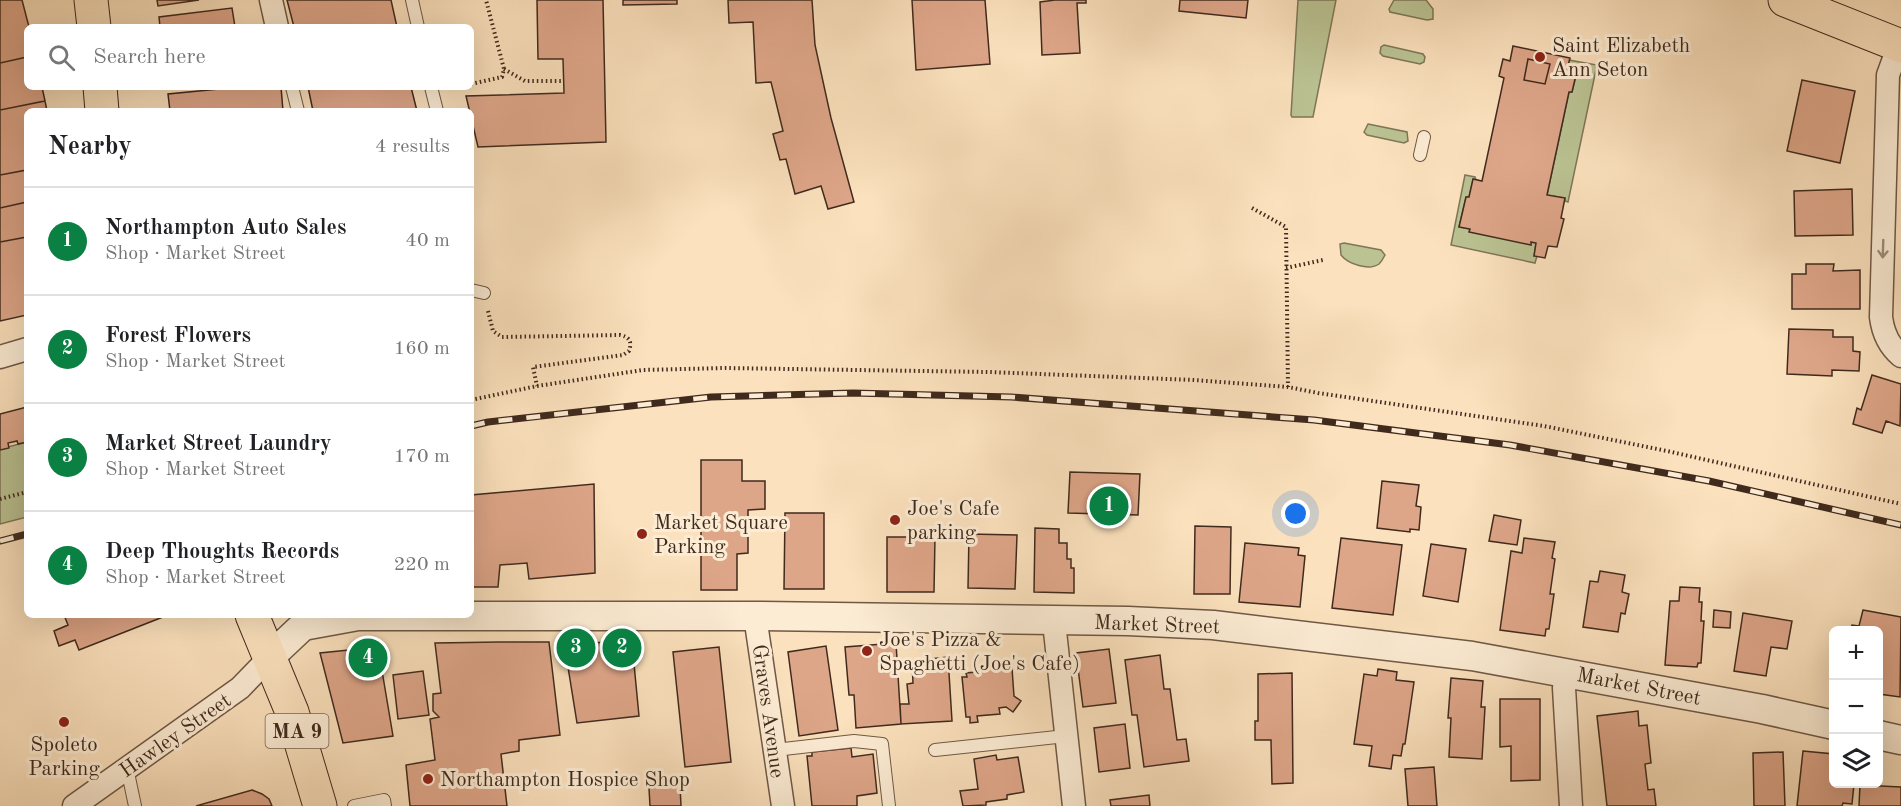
<!DOCTYPE html>
<meta charset="utf-8">
<style>
body{margin:0;font-family:"Old Standard TT",serif;background:#f6f6f6;color:#202124}
.controls{position:absolute;right:18px;bottom:18px;display:grid;overflow:hidden;border-radius:9px;box-shadow:0 6px 24px #0002}
.controls button{width:54px;height:54px;display:grid;place-items:center;padding:0;border:0;border-bottom:2px solid #e0e0e0;background:#fff;color:#202124;font:30px sans-serif}
.you{position:absolute;left:1296px;top:514px;width:21px;height:21px;margin:-15px;border:4px solid #fff;border-radius:50%;background:#1a73e8;box-shadow:0 0 0 9px #1a73e833}
.badge{display:grid;place-items:center;width:39px;height:39px;border-radius:50%;background:#0b8043;color:#fff;font-size:20px;font-weight:700}
.pin{position:absolute;translate:-50% -50%;border:3px solid #fff;box-shadow:0 2px 6px #0006}
.list{margin:0;padding:0;list-style:none}
h2{display:flex;justify-content:space-between;align-items:center;height:78px;margin:0;padding:0 24px;font-size:26px}
h2 small{font-size:20px;font-weight:400;color:#757577}
.list li{display:grid;grid-template-columns:39px 1fr auto;gap:18px;align-items:center;box-sizing:border-box;height:108px;padding:0 24px;border-top:2px solid #e0e0e0}
.list b{display:block;font-size:22px;white-space:nowrap}
.list p{margin:0;font-size:20px;white-space:nowrap;color:#757577}
.list em{font-size:20px;font-style:normal;color:#757577}
.icon{flex:none;width:33px;height:33px;fill:none;stroke:currentColor;stroke-width:2;stroke-linecap:round;stroke-linejoin:round}
.map{position:relative;flex:none;width:1901px;height:806px;overflow:hidden}
.search{position:absolute;background:#fff;box-shadow:0 6px 24px #0002;left:24px;top:24px;width:450px;height:66px;display:flex;align-items:center;gap:15px;box-sizing:border-box;padding:0 21px;border-radius:9px;color:#757577;font-size:22px}
.panel{position:absolute;background:#fff;box-shadow:0 6px 24px #0002;left:24px;top:108px;width:450px;height:510px;border-radius:9px}
.map>svg:first-child{display:block}
</style>
<div class="map">
<svg width="1901" height="806" viewBox="0 0 1901 806">
<rect width="100%" height="100%" fill="#fbe1bd"/>
<filter id="stains"><feTurbulence type="fractalNoise" baseFrequency=".00333" numOctaves="4"/><feColorMatrix values="0 0 0 0 .2 0 0 0 0 .09 0 0 0 0 .02 0 0 0 .5 -.17"/></filter>
<radialGradient id="worn" r=".72"><stop offset=".6" stop-color="#630" stop-opacity="0"/><stop offset="1" stop-color="#630" stop-opacity=".3"/></radialGradient>
<path fill="#bbc393" stroke="#7e7658" stroke-width="1.5" d="M 1298,0 L 1336,0 L 1313,117 L 1292,117 L 1291,115 Z
M 1394,0 L 1426,0 L 1433,9 L 1433,19 L 1427,20 L 1390,12 L 1389,9 Z
M 1384,45 L 1423,54 L 1425,57 L 1424,62 L 1420,64 L 1383,56 L 1380,53 L 1381,47 Z
M 1569,60 L 1597,65 L 1568,202 L 1565,201 L 1565,198 L 1547,195 L 1569,92 L 1572,92 L 1576,76 L 1566,73 Z
M 1368,124 L 1407,132 L 1408,141 L 1404,143 L 1367,135 L 1364,132 Z
M 1465,175 L 1475,177 L 1476,180 L 1473,180 L 1469,197 L 1466,197 L 1459,227 L 1470,229 L 1470,232 L 1531,244 L 1531,242 L 1536,243 L 1534,256 L 1537,256 L 1535,263 L 1451,245 Z
M 1344,243 L 1381,250 L 1385,255 C 1384,257 1381,262 1379,264 C 1369,271 1348,264 1341,255 L 1340,244 Z
M 27,442 L 27,517 L 0,524 L 0,449 Z"/>
<path fill="#dea689" stroke="#402a1d" stroke-width="1.5" d="M 0,0 L 22,0 L 29,27 L 27,27 L 27,57 L 0,63 Z
M 157,0 L 199,0 L 158,6 Z
M 287,0 L 391,0 L 397,27 L 294,27 Z
M 537,0 L 603,0 L 606,142 L 478,147 L 466,96 L 564,93 L 563,59 L 538,59 Z
M 623,0 L 677,0 L 677,4 L 623,5 Z
M 728,0 L 812,0 L 815,45 L 831,118 L 854,202 L 828,209 L 821,186 L 795,194 L 786,159 L 780,160 L 773,134 L 783,131 L 771,82 L 756,83 L 753,22 L 729,23 Z
M 912,0 L 985,0 L 990,64 L 916,70 Z
M 1055,0 L 1086,0 L 1086,3 L 1077,3 L 1080,53 L 1042,55 L 1040,2 Z
M 1180,0 L 1248,0 L 1246,18 L 1179,11 Z
M 232,8 L 235,27 L 160,27 L 159,17 Z
M 1513,46 L 1570,58 L 1566,73 L 1576,75 L 1572,92 L 1569,92 L 1547,195 L 1565,198 L 1561,218 L 1564,219 L 1557,247 L 1548,246 L 1545,258 L 1534,256 L 1536,243 L 1531,242 L 1531,245 L 1469,232 L 1470,229 L 1459,227 L 1466,197 L 1469,197 L 1473,179 L 1482,181 L 1504,78 L 1499,76 L 1503,59 L 1510,61 Z
M 27,57 L 27,87 L 42,87 L 45,101 L 0,110 L 0,63 Z
M 1528,59 L 1550,64 L 1545,84 L 1524,80 Z
M 1802,80 L 1855,91 L 1840,163 L 1787,151 Z
M 240,87 L 281,87 L 283,111 L 170,111 L 168,94 Z
M 308,87 L 411,87 L 417,111 L 313,111 Z
M 45,101 L 47,111 L 27,111 L 27,170 L 0,175 L 0,110 Z
M 27,170 L 27,202 L 0,208 L 0,175 Z
M 1852,189 L 1853,235 L 1795,236 L 1794,191 Z
M 27,202 L 27,237 L 0,242 L 0,208 Z
M 27,237 L 27,315 L 0,321 L 0,242 Z
M 1806,264 L 1834,264 L 1833,271 L 1860,270 L 1860,309 L 1792,309 L 1792,274 L 1806,274 Z
M 1789,329 L 1833,330 L 1833,337 L 1853,337 L 1853,351 L 1860,352 L 1859,371 L 1832,370 L 1832,376 L 1787,374 Z
M 1872,375 L 1901,384 L 1900,426 L 1886,421 L 1882,433 L 1853,424 L 1857,408 L 1861,410 Z
M 27,407 L 27,442 L 18,444 L 17,441 L 8,443 L 9,448 L 0,450 L 0,414 Z
M 701,460 L 742,460 L 742,481 L 765,481 L 765,509 L 748,510 L 748,553 L 737,554 L 737,590 L 701,590 Z
M 1070,472 L 1140,474 L 1138,515 L 1068,513 Z
M 1382,481 L 1419,485 L 1416,506 L 1421,507 L 1419,530 L 1410,529 L 1410,532 L 1377,528 Z
M 594,484 L 595,573 L 529,579 L 527,563 L 500,565 L 498,587 L 471,587 L 471,495 Z
M 785,513 L 824,513 L 824,589 L 784,589 Z
M 1494,515 L 1521,520 L 1517,545 L 1489,541 Z
M 1195,526 L 1231,527 L 1230,594 L 1194,594 Z
M 1035,528 L 1059,529 L 1059,543 L 1067,543 L 1067,559 L 1071,559 L 1071,568 L 1074,568 L 1074,593 L 1034,592 Z
M 969,534 L 1017,535 L 1015,589 L 968,588 Z
M 887,537 L 935,537 L 934,592 L 887,592 Z
M 1341,538 L 1402,545 L 1393,615 L 1332,608 Z
M 1524,538 L 1555,542 L 1552,558 L 1555,559 L 1550,594 L 1554,594 L 1549,629 L 1546,629 L 1545,636 L 1500,630 L 1511,551 L 1522,553 Z
M 1245,543 L 1299,548 L 1298,555 L 1305,556 L 1300,607 L 1239,602 Z
M 1431,544 L 1466,549 L 1458,602 L 1423,596 Z
M 1600,571 L 1625,575 L 1622,592 L 1629,594 L 1625,614 L 1621,613 L 1618,632 L 1583,627 L 1590,581 L 1598,582 Z
M 1680,587 L 1700,588 L 1699,602 L 1702,602 L 1701,621 L 1704,621 L 1701,663 L 1698,663 L 1697,667 L 1665,665 L 1670,601 L 1679,601 Z
M 1714,610 L 1731,612 L 1730,628 L 1713,627 Z
M 1863,610 L 1901,617 L 1900,697 L 1879,694 L 1878,630 L 1851,630 L 1852,625 L 1859,626 Z
M 1743,613 L 1792,621 L 1787,649 L 1771,647 L 1766,676 L 1734,671 Z
M 64,615 L 168,615 L 79,650 L 75,640 L 59,646 L 54,631 L 68,625 Z
M 500,642 L 549,642 L 560,735 L 519,740 L 519,751 L 501,754 L 507,806 L 410,806 L 406,765 L 435,760 L 430,719 L 439,717 L 433,711 L 433,694 L 441,693 L 435,643 Z
M 564,642 L 632,643 L 639,716 L 577,723 Z
M 896,643 L 901,724 L 856,728 L 854,695 L 849,695 L 845,647 Z
M 826,646 L 838,730 L 799,736 L 788,652 Z
M 378,647 L 393,736 L 343,743 L 320,653 Z
M 719,647 L 731,762 L 685,767 L 673,652 Z
M 1109,649 L 1116,703 L 1083,707 L 1076,653 Z
M 1160,655 L 1164,689 L 1170,689 L 1177,740 L 1186,739 L 1189,761 L 1144,767 L 1137,715 L 1132,715 L 1125,660 Z
M 948,657 L 952,721 L 901,724 L 900,704 L 909,704 L 907,684 L 913,683 L 912,662 L 922,661 L 923,666 L 931,665 L 930,659 Z
M 995,665 L 996,670 L 1012,668 L 1014,696 L 1021,701 L 1013,712 L 1006,707 L 999,708 L 1000,714 L 977,716 L 978,722 L 970,723 L 970,717 L 966,717 L 962,677 L 967,677 L 966,673 L 976,672 L 975,667 Z
M 1378,669 L 1397,672 L 1396,680 L 1414,682 L 1405,744 L 1403,744 L 1401,756 L 1393,755 L 1391,769 L 1369,766 L 1372,746 L 1354,744 L 1364,674 L 1377,676 Z
M 423,671 L 429,715 L 398,719 L 393,675 Z
M 1292,673 L 1293,783 L 1272,784 L 1271,740 L 1255,740 L 1255,721 L 1258,721 L 1258,674 Z
M 1451,678 L 1483,681 L 1481,707 L 1485,707 L 1482,759 L 1449,757 L 1451,718 L 1448,718 Z
M 1500,699 L 1540,699 L 1540,780 L 1511,781 L 1511,746 L 1500,747 Z
M 1638,711 L 1639,726 L 1647,725 L 1651,763 L 1645,764 L 1648,790 L 1654,789 L 1656,806 L 1607,806 L 1597,716 Z
M 1125,724 L 1130,768 L 1099,772 L 1094,728 Z
M 851,748 L 852,757 L 873,754 L 877,793 L 857,796 L 857,806 L 812,806 L 807,756 L 812,756 L 812,752 Z
M 1803,751 L 1834,754 L 1834,784 L 1854,784 L 1852,804 L 1843,803 L 1842,806 L 1797,806 Z
M 1783,752 L 1785,806 L 1754,806 L 1753,753 Z
M 996,755 L 997,760 L 1018,757 L 1024,792 L 1007,795 L 1007,799 L 986,802 L 986,805 L 963,806 L 960,791 L 978,789 L 974,759 Z
M 1434,767 L 1437,806 L 1408,806 L 1405,769 Z
M 680,785 L 681,806 L 650,806 L 649,788 Z
M 1860,785 L 1901,787 L 1901,806 L 1859,806 Z
M 252,790 L 262,794 L 269,799 L 272,806 L 196,806 Z
M 1149,795 L 1150,806 L 1111,806 L 1110,800 Z"/>
<g fill="none" stroke-linecap="round" stroke-linejoin="round">
<g stroke="#6f5845" stroke-width="14">
<path id="service" d="M 412,0 L 418,27
M 292,87 L 298,111
M 431,87 L 437,111
M 1420,155 L 1424,137
M 471,290 L 484,293
M 775,750 L 854,741 L 882,744 L 889,806
M 935,750 L 1066,736
M 127,768 L 135,806
M 354,806 L 384,800 L 385,806"/>
</g>
<g stroke="#6f5845" stroke-width="25">
<path id="minor" d="M 271,0 L 277,27
M 1899,45 L 1888,75 L 1881,317 C 1883,333 1889,346 1901,356
M 0,357 L 27,349
M 755,616 L 783,806
M 1054,622 L 1074,806
M 1566,672 L 1564,688 L 1571,806
M 74,806 L 240,688 L 270,657"/>
</g>
<g stroke="#6f5845" stroke-width="31">
<path id="tertiary" d="M 270,657 L 303,626 L 358,616 L 755,616 L 1128,621 L 1213,625 L 1472,656 L 1762,709 L 1834,725
M 1878,735 L 1901,740"/>
</g>
<g stroke="#402a1d" stroke-width="35">
<path id="primary" d="M 1785,0 L 1901,46"/>
</g>
<g stroke="#402a1d" stroke-width="35">
<path id="trunk" d="M 91,0 L 94,27
M 100,87 L 102,111
M 252,615 L 292,712 L 320,806"/>
</g>
<path stroke="#402a1d" stroke-width="4" stroke-dasharray="1.5 3" stroke-linecap="butt" d="M 504,69 L 525,81 L 564,81
M 471,84 L 502,77 L 504,69 L 486,0
M 1252,208 L 1286,227 L 1288,387
M 1286,268 L 1323,260
M 488,311 L 493,331 L 502,337 L 620,335 C 630,337 632,342 629,351 L 623,355 L 533,367 L 537,386
M 471,400 L 537,386 L 643,370 L 725,368 L 989,372 L 1194,380 L 1288,387 L 1318,393 L 1544,426 L 1667,451 L 1901,504
M 0,499 L 27,492"/>
<use href="#service" stroke="#fcecd4" stroke-width="12"/>
<use href="#minor" stroke="#fcecd4" stroke-width="22"/>
<use href="#tertiary" stroke="#fcecd4" stroke-width="28"/>
<use href="#primary" stroke="#fbe1bd" stroke-width="33"/>
<use href="#trunk" stroke="#fbe1bd" stroke-width="33"/>
<g stroke="#402a1d" stroke-width="7">
<path id="rail" d="M 471,426 L 488,422 L 711,397 L 853,393 L 1011,397 L 1314,420 L 1510,445 L 1709,481 L 1901,525
M 0,541 L 27,534"/>
</g>
<use href="#rail" stroke="#fcecd4" stroke-width="4.5" stroke-dasharray="14" stroke-linecap="butt"/>
</g>
<defs><path id="oneway-shaft" d="M-6 0H5M1.5-3L5.5 0L1.5 3" fill="none" stroke-width="1.6" stroke-linecap="round" stroke-linejoin="round" transform="scale(1.5)"/></defs>
<use stroke="#9e8b78" href="#oneway-shaft" transform="translate(1883 249) rotate(92)"/>
<g fill="#8f2418" stroke="#fcecd4" stroke-width="2">
<circle cx="1540" cy="57" r="6"/>
<circle cx="895" cy="520" r="6"/>
<circle cx="642" cy="534" r="6"/>
<circle cx="867" cy="651" r="6"/>
<circle cx="64" cy="722" r="6"/>
<circle cx="428" cy="779" r="6"/>
</g>
<g text-anchor="middle" stroke-width="6" stroke-linejoin="round" paint-order="stroke">
<rect fill="#fcecd4" stroke="#786454" stroke-width="1.5" x="265.5" y="714" width="63" height="34" rx="4.5"/>
<g font-size="20" font-weight="bold" fill="#402a1d">
<text x="297" y="738">MA 9</text>
</g>
<g font-size="21" fill="#402a1d" stroke="#fcecd4" text-anchor="start">
<text x="1552" y="52">Saint Elizabeth<tspan x="1552" dy="24">Ann Seton</tspan></text>
<text x="907" y="515">Joe's Cafe<tspan x="907" dy="24">parking</tspan></text>
<text x="654" y="529">Market Square<tspan x="654" dy="24">Parking</tspan></text>
<text x="879" y="646">Joe's Pizza &amp;<tspan x="879" dy="24">Spaghetti (Joe's Cafe)</tspan></text>
<text x="64" y="751" text-anchor="middle">Spoleto<tspan x="64" dy="24">Parking</tspan></text>
<text x="440" y="786">Northampton Hospice Shop</text>
</g>
<g font-size="21" fill="#402a1d" stroke="#fcecd4">
<text transform="translate(1157 624) rotate(2)" y="7">Market Street</text>
<text transform="translate(1639 686) rotate(11)" y="7">Market Street</text>
<text transform="translate(769 711) rotate(82)" y="7">Graves Avenue</text>
<text transform="translate(175 735) rotate(-35)" y="7">Hawley Street</text>
</g>
</g>
<rect width="100%" height="100%" filter="url(#stains)"/>
<rect width="100%" height="100%" fill="url(#worn)"/>
</svg>
<div class="controls">
<button>+</button>
<button>−</button>
<button><svg class="icon" aria-label="layers" viewBox="0 0 24 24"><path d="M12 4l9 5-9 5-9-5zM3 14l9 5 9-5"/></svg></button>
</div>
<div class="you"></div>
<div class="pin badge" style="left:1109px;top:506px">1</div>
<div class="pin badge" style="left:622px;top:648px">2</div>
<div class="pin badge" style="left:576px;top:648px">3</div>
<div class="pin badge" style="left:368px;top:658px">4</div>
<div class="search"><svg class="icon" aria-label="search" viewBox="0 0 24 24"><circle cx="10" cy="10" r="6"/><path d="M15 15l6 6"/></svg>Search here</div>
<section class="panel">
<h2>Nearby<small>4 results</small></h2>
<ul class="list">
<li><span class="badge">1</span><div><b>Northampton Auto Sales</b><p>Shop · Market Street</p></div><em>40 m</em></li>
<li><span class="badge">2</span><div><b>Forest Flowers</b><p>Shop · Market Street</p></div><em>160 m</em></li>
<li><span class="badge">3</span><div><b>Market Street Laundry</b><p>Shop · Market Street</p></div><em>170 m</em></li>
<li><span class="badge">4</span><div><b>Deep Thoughts Records</b><p>Shop · Market Street</p></div><em>220 m</em></li>
</ul>
</section>
</div>
